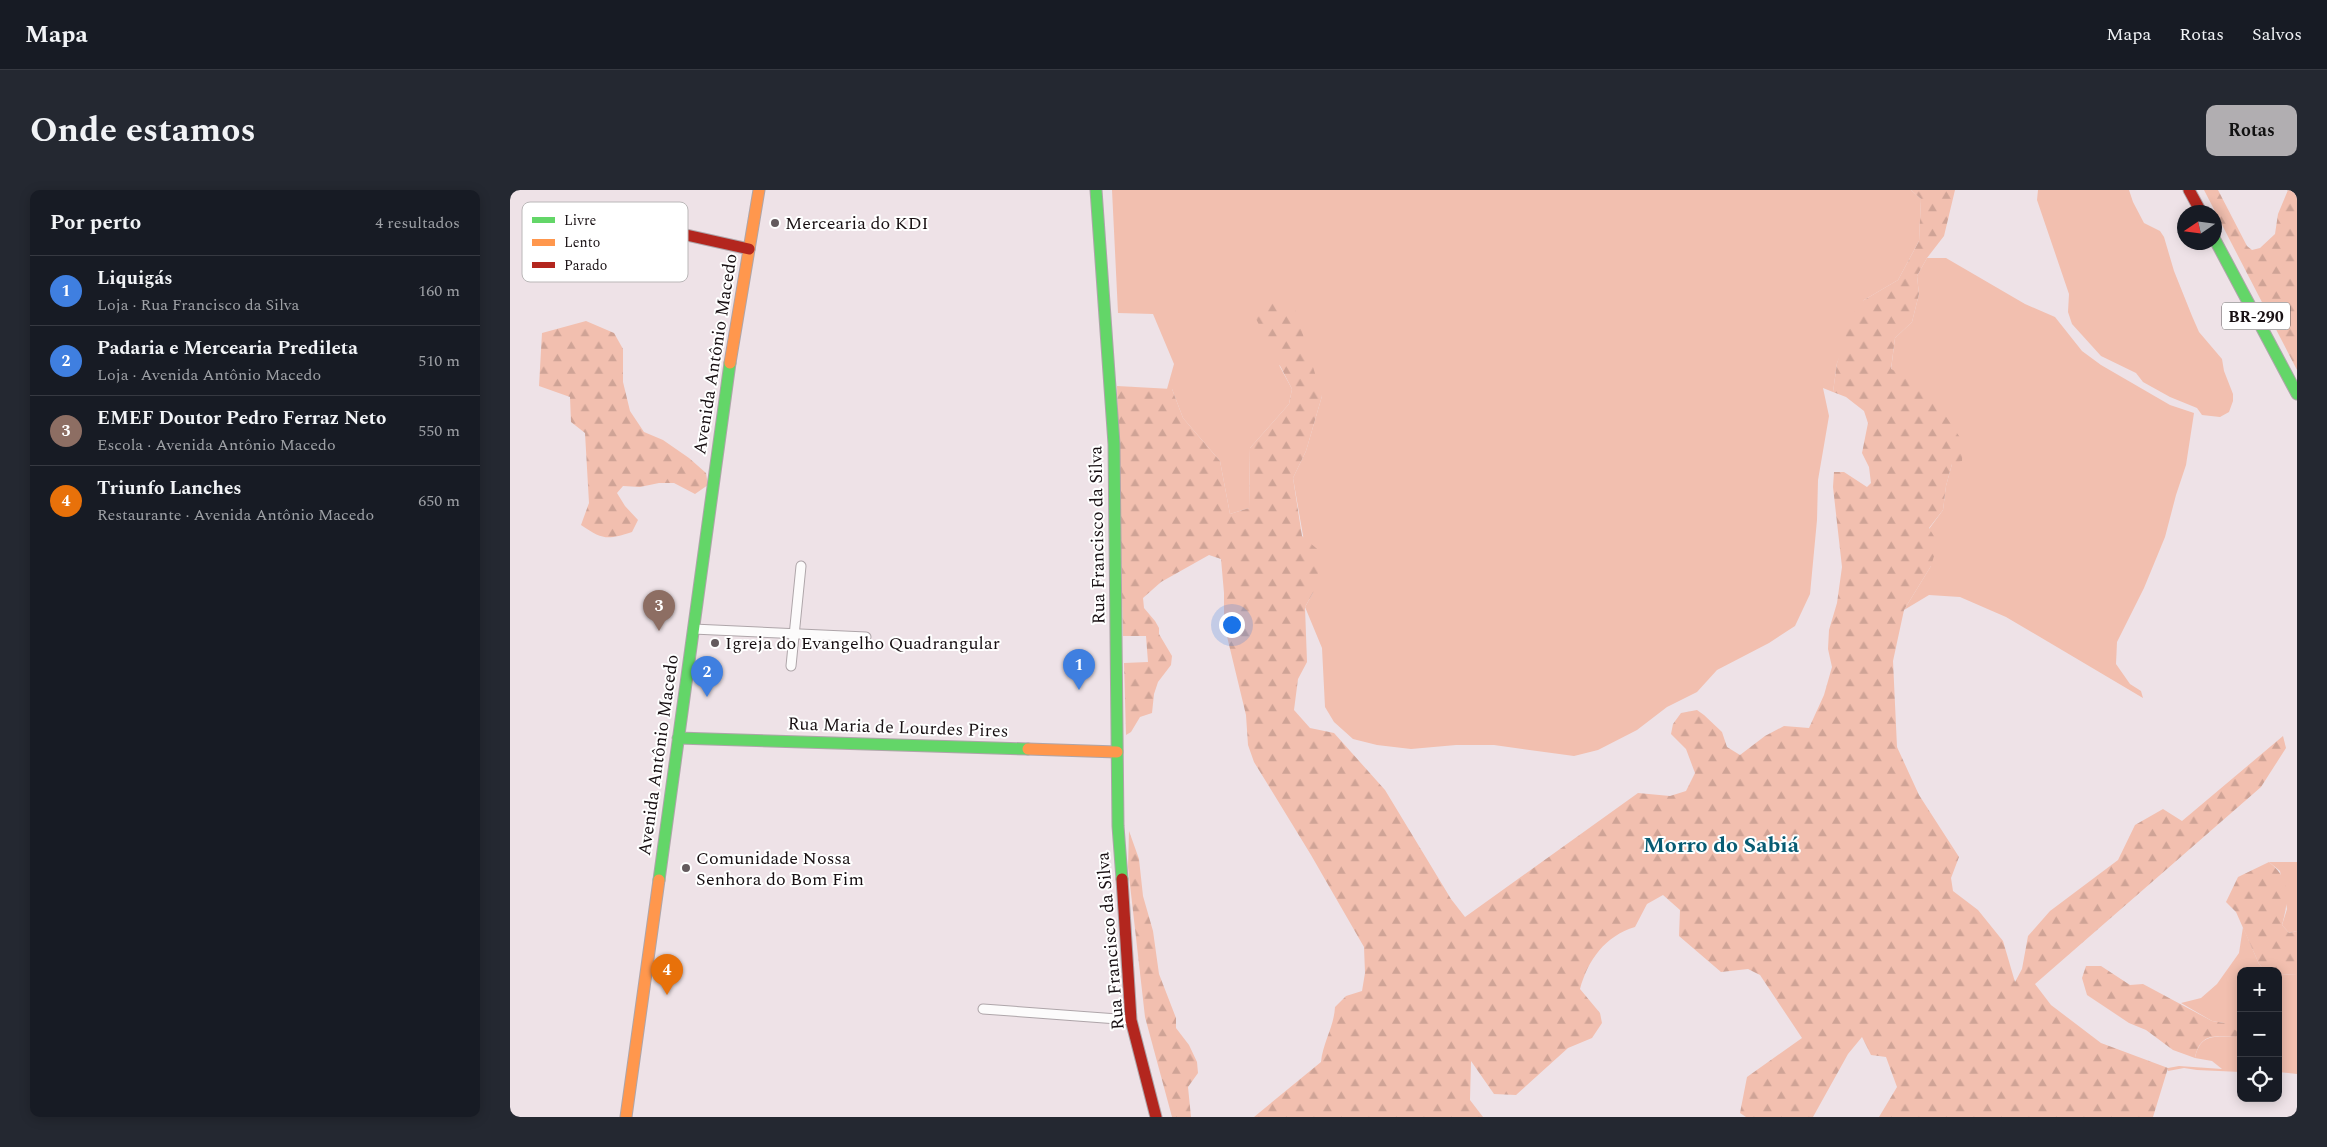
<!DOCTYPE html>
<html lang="pt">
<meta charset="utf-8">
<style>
body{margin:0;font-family:Spectral,serif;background:#242831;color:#f1f3f6}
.controls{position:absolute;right:15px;bottom:15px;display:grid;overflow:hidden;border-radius:10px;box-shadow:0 2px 12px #0003}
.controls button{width:45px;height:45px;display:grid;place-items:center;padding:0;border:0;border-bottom:1px solid #363941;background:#171b24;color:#f1f3f6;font:25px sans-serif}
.compass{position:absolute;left:1667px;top:15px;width:45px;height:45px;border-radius:50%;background:#171b24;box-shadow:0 2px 12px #0003;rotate:257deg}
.you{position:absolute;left:721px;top:434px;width:18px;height:18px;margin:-12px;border:4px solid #fff;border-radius:50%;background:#1a73e8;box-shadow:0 0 0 8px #1a73e833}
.badge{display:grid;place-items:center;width:32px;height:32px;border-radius:50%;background:#b1aeb1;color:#fff;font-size:16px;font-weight:700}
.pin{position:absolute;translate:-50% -41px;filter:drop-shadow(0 1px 2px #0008)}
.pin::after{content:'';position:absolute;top:26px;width:18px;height:15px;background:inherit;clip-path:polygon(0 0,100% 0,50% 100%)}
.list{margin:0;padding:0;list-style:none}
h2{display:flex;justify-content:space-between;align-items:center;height:65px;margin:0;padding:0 20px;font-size:21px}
h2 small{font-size:16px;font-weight:400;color:#9ea1a6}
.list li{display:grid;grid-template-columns:32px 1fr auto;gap:15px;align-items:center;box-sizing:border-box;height:70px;padding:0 20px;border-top:1px solid #363941}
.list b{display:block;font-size:19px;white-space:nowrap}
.list p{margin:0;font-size:16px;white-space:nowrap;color:#9ea1a6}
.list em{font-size:16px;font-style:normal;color:#9ea1a6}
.icon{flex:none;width:28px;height:28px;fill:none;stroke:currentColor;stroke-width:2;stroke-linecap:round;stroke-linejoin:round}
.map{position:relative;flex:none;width:1787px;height:927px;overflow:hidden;border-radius:10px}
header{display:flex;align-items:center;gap:30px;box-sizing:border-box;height:70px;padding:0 25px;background:#171b24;border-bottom:1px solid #363941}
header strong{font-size:24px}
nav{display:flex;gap:28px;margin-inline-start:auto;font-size:18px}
.intro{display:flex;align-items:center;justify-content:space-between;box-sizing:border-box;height:120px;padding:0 30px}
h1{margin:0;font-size:35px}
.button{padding:12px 22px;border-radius:10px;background:#b1aeb1;color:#111;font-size:18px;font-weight:700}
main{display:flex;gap:30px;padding:0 30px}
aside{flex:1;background:#171b24;border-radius:10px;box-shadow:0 2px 12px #0003}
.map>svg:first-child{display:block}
</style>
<header>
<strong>Mapa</strong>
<nav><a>Mapa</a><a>Rotas</a><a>Salvos</a></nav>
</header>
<div class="intro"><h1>Onde estamos</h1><a class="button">Rotas</a></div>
<main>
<aside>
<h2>Por perto<small>4 resultados</small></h2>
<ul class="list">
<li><span class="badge" style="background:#3f7fe0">1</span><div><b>Liquigás</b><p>Loja · Rua Francisco da Silva</p></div><em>160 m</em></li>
<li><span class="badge" style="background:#3f7fe0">2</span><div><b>Padaria e Mercearia Predileta</b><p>Loja · Avenida Antônio Macedo</p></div><em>510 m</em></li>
<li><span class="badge" style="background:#8d6e63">3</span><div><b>EMEF Doutor Pedro Ferraz Neto</b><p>Escola · Avenida Antônio Macedo</p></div><em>550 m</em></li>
<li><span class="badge" style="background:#e8710a">4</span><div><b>Triunfo Lanches</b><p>Restaurante · Avenida Antônio Macedo</p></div><em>650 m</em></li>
</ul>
</aside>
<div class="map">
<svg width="1787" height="927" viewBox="0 0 1787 927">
<defs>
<pattern id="forest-firs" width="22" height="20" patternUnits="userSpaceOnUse" patternTransform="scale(1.25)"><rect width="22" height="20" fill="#f2bfaf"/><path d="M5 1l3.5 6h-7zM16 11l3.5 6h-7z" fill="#cfa396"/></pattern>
</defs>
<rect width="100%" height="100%" fill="#eee2e7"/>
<path fill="#f2bfaf" d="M 602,0 L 1401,0 L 1411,9 L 1409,51 L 1388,90 L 1354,110 L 1327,173 L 1323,202 L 1313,198 L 1319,226 L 1308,290 L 1307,330 L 1300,404 L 1285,436 L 1259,453 L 1207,480 L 1187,502 L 1157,517 L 1127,540 L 1088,560 L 1064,566 L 984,555 L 946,555 L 901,559 L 867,555 L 843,549 L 824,532 L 815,517 L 812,458 L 795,417 L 803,403 L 783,288 L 796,261 L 812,206 L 769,175 L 782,199 L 779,214 L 740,258 L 739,318 L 720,324 L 710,271 L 673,228 L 662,199 L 657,199 L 664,174 L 643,124 L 608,123 Z
M 1528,0 L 1619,0 L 1623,12 L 1634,33 L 1650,41 L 1654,47 L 1664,81 L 1682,126 L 1689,142 L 1712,169 L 1714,181 L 1723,204 L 1723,211 L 1719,222 L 1710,227 L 1692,225 L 1687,218 L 1660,207 L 1633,192 L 1626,183 L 1591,166 L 1562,134 L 1558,122 L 1559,104 L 1527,10 Z
M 1417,68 L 1436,68 L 1515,114 L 1545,127 L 1572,161 L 1591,175 L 1660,215 L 1684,223 L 1676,275 L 1666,305 L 1655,347 L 1634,398 L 1607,452 L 1606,474 L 1620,494 L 1631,501 L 1633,508 L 1496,427 L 1450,407 L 1419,405 L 1394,420 L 1421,376 L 1419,339 L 1433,320 L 1436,296 L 1442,274 L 1381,180 L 1385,148 L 1402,132 L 1409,104 L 1407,86 Z
M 1759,672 L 1787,672 L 1787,741 L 1779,743 L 1772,735 L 1777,719 L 1770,681 Z
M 1733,737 L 1749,774 L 1755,781 L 1731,781 L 1731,882 L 1687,880 L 1674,878 L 1658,881 L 1658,878 L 1669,876 L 1712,879 L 1702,871 L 1685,868 C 1690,844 1704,846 1726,847 L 1714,833 L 1702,831 L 1671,813 L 1691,808 L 1707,794 L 1729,763 Z
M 1768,784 L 1787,785 L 1787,884 L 1768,882 Z"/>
<path fill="url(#forest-firs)" d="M 1401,0 L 1445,0 L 1434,46 L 1417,68 L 1407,86 L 1409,104 L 1402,132 L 1385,148 L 1381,179 L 1415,195 L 1453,252 L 1452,271 L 1442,274 L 1436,296 L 1433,320 L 1419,338 L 1428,353 L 1421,376 L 1394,420 L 1383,471 L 1387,557 L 1409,605 L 1449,667 L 1441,688 L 1443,701 L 1468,720 L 1493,751 L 1505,792 L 1512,779 L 1518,746 L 1540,721 L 1608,670 L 1625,635 L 1653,619 L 1672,631 L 1773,546 L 1776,558 L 1751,597 L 1525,794 L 1541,815 L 1591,853 L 1658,878 L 1643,927 L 1369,927 L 1387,897 L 1376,867 L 1361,865 L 1352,847 L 1338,864 L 1303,927 L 1236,927 L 1230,923 L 1237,887 L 1292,848 L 1250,785 L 1238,779 L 1211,782 L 1169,746 L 1170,720 L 1153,705 L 1137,714 L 1125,737 C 1095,746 1078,770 1070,799 L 1090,823 L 1092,833 L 1082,848 L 1058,858 L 1006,905 L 984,904 L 961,871 L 960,910 L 973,927 L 744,927 L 811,872 C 813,852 824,837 825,817 L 836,806 L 852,801 L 855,783 L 854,757 L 801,665 L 744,572 L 738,555 L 736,525 L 714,434 L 714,403 L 711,369 L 699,365 L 651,392 L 633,408 L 634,418 L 645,431 L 649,438 L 649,444 L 662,466 L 661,475 L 648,492 L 644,504 L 642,523 L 630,527 L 621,542 L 616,545 L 614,473 L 638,472 L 636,446 L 613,446 L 607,196 L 662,199 L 673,228 L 710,271 L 720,324 L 739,318 L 740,258 L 779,214 L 782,199 L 744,125 L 757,107 L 785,119 L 812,206 L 796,261 L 783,288 L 792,346 L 813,364 L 803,403 L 795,417 L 797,472 L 788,489 L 784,520 L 800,538 L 824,543 L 875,600 L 941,709 L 955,727 L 1128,603 L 1160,606 L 1176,601 L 1185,583 L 1176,559 L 1161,544 L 1163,534 L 1171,523 L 1187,520 L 1194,525 L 1212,542 L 1217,557 L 1230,565 L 1255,546 L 1274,536 L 1299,538 L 1314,505 L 1322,477 L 1318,459 L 1319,440 L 1327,413 L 1332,377 L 1323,297 L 1324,282 L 1334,282 L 1357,297 L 1361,293 L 1359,277 L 1352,263 L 1358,233 L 1354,221 L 1336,207 L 1323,202 L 1327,173 L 1342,125 L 1354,110 L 1388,90 L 1409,51 L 1411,9 Z
M 1694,0 L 1708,0 L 1737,56 L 1742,60 L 1750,58 L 1765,44 L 1768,24 L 1778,0 L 1787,0 L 1787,180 Z
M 76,131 L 104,143 L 113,159 L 113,192 L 120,221 L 134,242 L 153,250 L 179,268 L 196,283 L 198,295 L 185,304 L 164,293 L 149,293 L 130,297 L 113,296 L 107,303 L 115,316 L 128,330 L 122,342 C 97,350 93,350 71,335 L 79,313 L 75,243 L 61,232 L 60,207 L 29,196 L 32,143 Z
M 619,641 L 629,669 L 633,706 L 643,741 L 649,784 L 666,828 L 666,838 L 679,855 L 687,872 L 688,883 L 678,897 L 681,927 L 662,927 L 635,827 L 618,677 Z
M 1759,672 C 1781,689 1779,710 1772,735 L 1779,743 L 1787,741 L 1787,785 L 1768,784 L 1768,781 L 1755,781 L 1749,774 L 1726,722 L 1716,712 L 1728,687 Z
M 1576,776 L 1591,776 L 1620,795 L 1633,794 L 1702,831 L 1714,833 L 1730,843 L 1726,847 C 1704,846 1690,843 1685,868 L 1663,860 L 1636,840 L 1619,833 L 1577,805 L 1572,788 Z"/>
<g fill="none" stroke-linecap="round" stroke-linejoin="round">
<g stroke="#aea5a9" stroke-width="11">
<path id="street" d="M 183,439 L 356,447
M 281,476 L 291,376
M 473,819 L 621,830"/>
</g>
<g stroke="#aea5a9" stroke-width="13">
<path id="fast" d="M 586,0 L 604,254 L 608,636 L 612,689
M 1704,48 L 1787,204
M 168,548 L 518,559
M 149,690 L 220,173"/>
</g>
<g stroke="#aea5a9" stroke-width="13">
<path id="slow" d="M 220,173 L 249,0
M 518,559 L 607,562
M 116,927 L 149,690"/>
</g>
<g stroke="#aea5a9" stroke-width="13">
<path id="jam" d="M 1679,0 L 1691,22
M 60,19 L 239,59
M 612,689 L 621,830 L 646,927"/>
</g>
<use href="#street" stroke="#fcfbfb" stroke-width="9"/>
<use href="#fast" stroke="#63d668" stroke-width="11"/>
<use href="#slow" stroke="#ff974d" stroke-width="11"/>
<use href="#jam" stroke="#b3261e" stroke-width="11"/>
</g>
<g fill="#635a5d" stroke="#fff" stroke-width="2">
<circle cx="265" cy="33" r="5"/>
<circle cx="205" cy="453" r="5"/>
<circle cx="176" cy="678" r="5"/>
</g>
<g text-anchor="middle" stroke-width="4" stroke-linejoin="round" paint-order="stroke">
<rect fill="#fff" stroke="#5d585a" stroke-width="1" x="1712" y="112.5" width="68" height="27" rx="4"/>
<g font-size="16" font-weight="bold" fill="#181013">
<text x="1746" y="132">BR-290</text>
</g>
<g font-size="18" fill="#181013" stroke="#fff" text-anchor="start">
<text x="275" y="39">Mercearia do KDI</text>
<text x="215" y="459">Igreja do Evangelho Quadrangular</text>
<text x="186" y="674">Comunidade Nossa<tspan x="186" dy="21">Senhora do Bom Fim</tspan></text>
</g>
<g font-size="18" fill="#181013" stroke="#fff">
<text transform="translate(205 164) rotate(-81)" y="6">Avenida Antônio Macedo</text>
<text transform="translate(587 345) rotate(-91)" y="6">Rua Francisco da Silva</text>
<text transform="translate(388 537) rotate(2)" y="6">Rua Maria de Lourdes Pires</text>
<text transform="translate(148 565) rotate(-82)" y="6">Avenida Antônio Macedo</text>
<text transform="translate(600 751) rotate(-95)" y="6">Rua Francisco da Silva</text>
</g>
<g font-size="22" font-weight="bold" fill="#075b73" stroke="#fff">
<text x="1211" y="662">Morro do Sabiá</text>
</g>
</g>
<rect x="12" y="12" width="166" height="80" rx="8" fill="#fff" stroke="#bab7b8" stroke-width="1"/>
<rect x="22" y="27" width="23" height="6" fill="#63d668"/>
<rect x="22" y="49" width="23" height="7" fill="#ff974d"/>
<rect x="22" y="72" width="23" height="6" fill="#b3261e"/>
<g font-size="14" fill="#181013">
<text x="54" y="35">Livre</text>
<text x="54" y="57">Lento</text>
<text x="54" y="80">Parado</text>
</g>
</svg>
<div class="controls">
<button>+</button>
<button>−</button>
<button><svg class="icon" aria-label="locate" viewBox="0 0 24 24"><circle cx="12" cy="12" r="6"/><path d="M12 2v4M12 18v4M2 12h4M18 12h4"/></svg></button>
</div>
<svg class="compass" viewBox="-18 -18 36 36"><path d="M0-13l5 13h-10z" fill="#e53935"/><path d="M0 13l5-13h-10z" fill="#9ea1a6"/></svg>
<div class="you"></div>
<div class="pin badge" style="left:569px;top:500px;background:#3f7fe0">1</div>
<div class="pin badge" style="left:197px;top:507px;background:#3f7fe0">2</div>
<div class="pin badge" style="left:149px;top:441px;background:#8d6e63">3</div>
<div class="pin badge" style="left:157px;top:805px;background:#e8710a">4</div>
</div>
</main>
